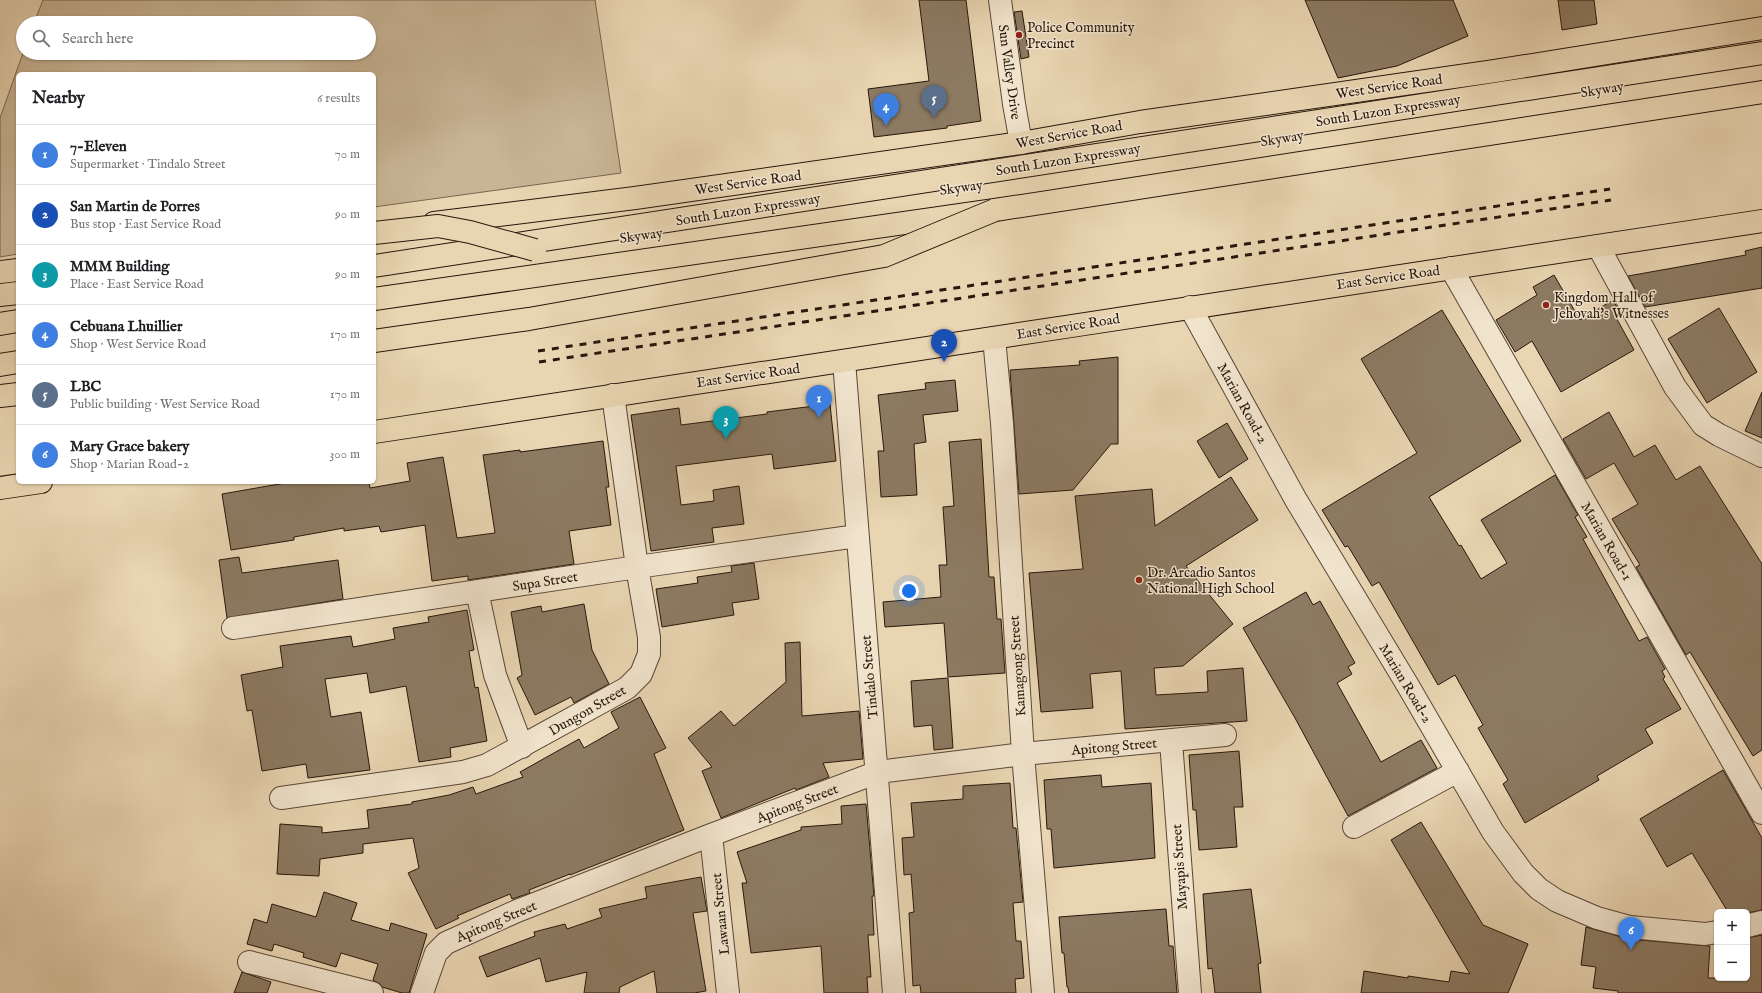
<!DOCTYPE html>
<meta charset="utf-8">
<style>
body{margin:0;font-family:"IM FELL English",serif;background:#f2f2f2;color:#202124}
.controls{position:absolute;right:12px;bottom:12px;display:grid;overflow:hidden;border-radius:6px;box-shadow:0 1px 3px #0004}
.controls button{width:36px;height:36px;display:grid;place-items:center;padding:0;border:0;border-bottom:1px solid #e0e0e0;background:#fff;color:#202124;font:20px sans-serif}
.you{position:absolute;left:909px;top:591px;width:14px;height:14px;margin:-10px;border:3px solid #fff;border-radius:50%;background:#1a73e8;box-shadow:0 0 0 6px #1a73e833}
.badge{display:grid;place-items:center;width:26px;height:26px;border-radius:50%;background:#b45309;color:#fff;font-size:13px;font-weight:700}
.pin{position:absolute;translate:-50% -33px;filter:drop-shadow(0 1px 2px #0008)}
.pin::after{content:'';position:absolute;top:21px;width:14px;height:12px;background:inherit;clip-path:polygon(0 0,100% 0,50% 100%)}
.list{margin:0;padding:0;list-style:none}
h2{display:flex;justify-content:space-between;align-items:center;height:52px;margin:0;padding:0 16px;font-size:17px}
h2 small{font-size:13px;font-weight:400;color:#757577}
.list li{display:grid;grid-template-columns:26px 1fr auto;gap:12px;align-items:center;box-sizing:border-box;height:60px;padding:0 16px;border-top:1px solid #e0e0e0}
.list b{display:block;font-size:15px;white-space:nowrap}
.list p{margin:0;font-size:13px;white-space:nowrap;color:#757577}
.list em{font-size:13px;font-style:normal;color:#757577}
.icon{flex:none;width:22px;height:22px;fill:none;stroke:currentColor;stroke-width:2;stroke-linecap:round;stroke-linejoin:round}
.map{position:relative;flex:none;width:1762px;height:993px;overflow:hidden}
.search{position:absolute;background:#fff;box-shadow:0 1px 3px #0004;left:16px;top:16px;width:360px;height:44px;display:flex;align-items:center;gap:10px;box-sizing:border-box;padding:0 14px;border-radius:22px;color:#757577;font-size:15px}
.panel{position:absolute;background:#fff;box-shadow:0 1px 3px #0004;left:16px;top:72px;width:360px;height:412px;border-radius:6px}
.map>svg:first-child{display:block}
</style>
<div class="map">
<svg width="1762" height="993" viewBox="0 0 1762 993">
<rect width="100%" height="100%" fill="#e9d5b2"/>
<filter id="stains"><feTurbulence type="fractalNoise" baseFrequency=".005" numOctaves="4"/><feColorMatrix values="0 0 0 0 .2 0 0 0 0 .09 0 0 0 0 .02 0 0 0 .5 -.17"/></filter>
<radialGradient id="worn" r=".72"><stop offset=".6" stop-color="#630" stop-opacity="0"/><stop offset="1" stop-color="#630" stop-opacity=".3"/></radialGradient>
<path fill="#c8b596" stroke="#786651" d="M 43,0 L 595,0 L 621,173 L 374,207 L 374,74 L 18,74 L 18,254 L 0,257 L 0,118 L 23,53 L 369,53 L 369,23 L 34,23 Z"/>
<path fill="#8c7a62" stroke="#27170c" d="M 919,0 L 966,0 L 981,121 L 947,126 L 947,128 L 874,137 L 868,89 L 929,81 Z
M 1305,0 L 1453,0 L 1468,36 L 1397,66 L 1338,78 Z
M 1558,0 L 1594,0 L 1597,24 L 1562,30 Z
M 1022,11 L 1029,57 L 1021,59 L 1014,12 Z
M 1762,247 L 1762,288 L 1645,307 L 1628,276 L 1746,255 L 1745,251 Z
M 1554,275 L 1580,320 L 1613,300 L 1619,311 L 1613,312 L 1634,350 L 1561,392 L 1532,341 L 1515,352 L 1496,320 L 1537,295 L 1533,287 Z
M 1719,308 L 1757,372 L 1707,403 L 1668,339 Z
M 1442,310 L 1521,441 L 1429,497 L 1459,546 L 1461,545 L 1481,579 L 1507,563 L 1481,520 L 1555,475 L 1578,515 L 1575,517 L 1587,537 L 1583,539 L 1639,641 L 1647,637 L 1665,669 L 1662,671 L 1665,677 L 1663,679 L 1681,709 L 1645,729 L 1653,743 L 1597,776 L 1599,780 L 1525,823 L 1503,784 L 1508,780 L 1478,728 L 1483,725 L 1455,675 L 1438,685 L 1379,582 L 1372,586 L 1348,546 L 1345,547 L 1322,510 L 1417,453 L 1361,359 Z
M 1118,357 L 1118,444 L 1111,444 L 1073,490 L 1019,494 L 1010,370 L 1080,365 L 1079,361 Z
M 955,380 L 958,411 L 923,415 L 926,442 L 914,444 L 917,495 L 881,497 L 878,451 L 884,451 L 878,395 L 926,389 L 925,383 Z
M 1762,392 L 1762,438 L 1745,431 Z
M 830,404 L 836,461 L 774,469 L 772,454 L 676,466 L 681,505 L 714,501 L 713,490 L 739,486 L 744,524 L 712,528 L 714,542 L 651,551 L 631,415 L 679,408 L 681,425 L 767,414 L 767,412 Z
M 1609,412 L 1634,457 L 1655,445 L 1676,480 L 1700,466 L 1762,564 L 1762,750 L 1753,756 L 1690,652 L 1686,655 L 1636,567 L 1640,565 L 1612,519 L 1638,504 L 1614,463 L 1586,479 L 1563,439 Z
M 1227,423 L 1248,459 L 1219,478 L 1197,441 Z
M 981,439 L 989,577 L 994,577 L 997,619 L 1001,619 L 1005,673 L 948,677 L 944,623 L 885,627 L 883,602 L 941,597 L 939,565 L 947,565 L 943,507 L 954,506 L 949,442 Z
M 603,441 L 609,487 L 606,487 L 611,525 L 569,531 L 574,564 L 468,580 L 468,576 L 432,581 L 425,525 L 381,532 L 379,526 L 344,531 L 344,528 L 294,537 L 294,540 L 231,550 L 222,494 L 291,482 L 369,482 L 370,488 L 410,481 L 407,463 L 443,457 L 457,538 L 495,533 L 483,455 L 520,450 L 520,452 Z
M 1231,477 L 1258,520 L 1186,566 L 1233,624 L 1183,666 L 1154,668 L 1156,695 L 1208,692 L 1207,671 L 1243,668 L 1247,721 L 1125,729 L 1121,671 L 1090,674 L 1093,708 L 1041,712 L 1029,573 L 1083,569 L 1075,496 L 1152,489 L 1155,526 Z
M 239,557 L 242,573 L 338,560 L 343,599 L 227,618 L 219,560 Z
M 754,563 L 759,599 L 732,603 L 734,615 L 662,627 L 656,589 L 698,583 L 697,577 L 732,572 L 731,566 Z
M 1306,592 L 1313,605 L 1320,601 L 1355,663 L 1348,667 L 1352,674 L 1337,683 L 1381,762 L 1421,740 L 1437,768 L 1348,816 L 1295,718 L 1243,628 Z
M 584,604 L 592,650 L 609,684 L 574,703 L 571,697 L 535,715 L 517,678 L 522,675 L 511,612 L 541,606 L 542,612 Z
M 467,610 L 474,650 L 469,651 L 475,688 L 478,687 L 487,741 L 450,748 L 451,757 L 419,762 L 406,686 L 370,693 L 367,673 L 325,679 L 331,717 L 361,712 L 370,770 L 308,778 L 306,764 L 262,771 L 252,710 L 247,711 L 241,675 L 283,667 L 280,646 L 351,636 L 353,647 L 395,639 L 393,628 L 429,622 L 428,617 Z
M 800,642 L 802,716 L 859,711 L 863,759 L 823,763 L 829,777 L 796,790 L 795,788 L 721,818 L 702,771 L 712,767 L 688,738 L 721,711 L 734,726 L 786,682 L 785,643 Z
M 948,678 L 953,748 L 934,750 L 932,725 L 914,727 L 911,681 Z
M 640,697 L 666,748 L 654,754 L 684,830 L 570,875 L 570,874 L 529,890 L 530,893 L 512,899 L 510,894 L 457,916 L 459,918 L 436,929 L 408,873 L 419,868 L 413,838 L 363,844 L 363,853 L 320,859 L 319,876 L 277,874 L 280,824 L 322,827 L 322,833 L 369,828 L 367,810 L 412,804 L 412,802 L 449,795 L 473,787 L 476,794 L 523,777 L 520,772 L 579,739 L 584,748 L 619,728 L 611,712 Z
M 1239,751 L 1243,807 L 1234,807 L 1237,847 L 1199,850 L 1196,810 L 1193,810 L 1189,755 Z
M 1723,770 L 1762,838 L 1762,910 L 1747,913 L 1728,912 L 1692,853 L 1667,867 L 1640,819 Z
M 1101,775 L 1102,787 L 1151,783 L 1155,858 L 1054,868 L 1051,829 L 1047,829 L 1044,780 Z
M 1010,783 L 1013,828 L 1016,828 L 1023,902 L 1013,903 L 1016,941 L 1021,941 L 1024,978 L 1015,979 L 1016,993 L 921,993 L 920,985 L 913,986 L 909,913 L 914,912 L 911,874 L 904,875 L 902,838 L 914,837 L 911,803 L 963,799 L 963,786 Z
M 866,804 L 874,896 L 872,896 L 874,935 L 868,935 L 871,977 L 867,977 L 868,993 L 824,993 L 821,946 L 751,953 L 742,883 L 747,883 L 737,852 L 801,830 L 801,827 L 842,824 L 841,806 Z
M 1421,822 L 1483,925 L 1528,944 L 1508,993 L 1361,993 L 1364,971 L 1408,978 L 1408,976 L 1449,982 L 1451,971 L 1470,974 L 1391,840 Z
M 701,877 L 707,911 L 693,913 L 706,991 L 694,993 L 657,993 L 654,971 L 620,987 L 619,993 L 584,993 L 587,972 L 546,982 L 540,958 L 487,977 L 479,957 L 535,936 L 534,932 L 565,924 L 567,929 L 602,917 L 599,909 L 647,898 L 645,887 Z
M 1251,889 L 1261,963 L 1258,964 L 1261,993 L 1215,993 L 1212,968 L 1208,969 L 1203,894 Z
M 324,892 L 357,903 L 351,920 L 389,931 L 391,923 L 427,934 L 409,993 L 402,993 L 382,987 L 380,984 L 373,980 L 378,964 L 341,953 L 336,967 L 303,957 L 304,953 L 274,944 L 272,951 L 247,944 L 254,919 L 267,923 L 272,904 L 316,917 Z
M 1166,909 L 1169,946 L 1173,946 L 1177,993 L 1069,993 L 1068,987 L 1067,987 L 1064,953 L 1062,953 L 1059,917 Z
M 1586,927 L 1629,939 L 1710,946 L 1708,978 L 1747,978 L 1747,938 L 1762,935 L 1762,993 L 1618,993 L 1618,991 L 1593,988 L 1596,967 L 1581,965 Z
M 242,972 L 271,982 L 267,993 L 234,993 Z"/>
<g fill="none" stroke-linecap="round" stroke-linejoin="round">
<g stroke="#584636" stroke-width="24">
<path id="minor" d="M 1000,0 L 1014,104 L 1021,143
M 1598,246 L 1675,387 L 1703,425 L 1719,435 L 1762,456
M 1451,268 L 1762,813
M 1190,307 L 1296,500 L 1407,684 L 1493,832 L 1523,873 L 1539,889 L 1557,901 L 1597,918 L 1630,927 L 1705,934 L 1717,932
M 994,338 L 1002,423 L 1023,754 L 1043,993
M 844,361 L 894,993
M 477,591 L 495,675 L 522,747
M 233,628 L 637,567 L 857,536
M 1171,741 L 1190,993
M 281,798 L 463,772 L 487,765 L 627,688 L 641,674 L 649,654 L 649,637 L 637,567 L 613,395
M 1354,827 L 1458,771
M 711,835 L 728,993
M 1747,926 L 1762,922
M 249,962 L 372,993
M 422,993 L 436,953 L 446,943 L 517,911 L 711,835 L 878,772 L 1023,754 L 1225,735"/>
</g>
<g stroke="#27170c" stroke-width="24">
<path id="major" d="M 434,223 L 635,198 L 1021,143 L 1140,122 L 1495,71 L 1762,28
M 0,272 L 18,270
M 374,432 C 837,362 1299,291 1762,221
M 0,488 L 41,482"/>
</g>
<g stroke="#27170c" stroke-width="24">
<path id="highway" d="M 374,266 L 1762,53
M 0,295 L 18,293
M 374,299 L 995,210 L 1762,92
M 0,324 L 18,321
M 0,365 L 18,362
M 0,396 L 18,394"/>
</g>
<use href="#minor" stroke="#f1e4cd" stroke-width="22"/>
<use href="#major" stroke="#e9d5b2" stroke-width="22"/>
<use href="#highway" stroke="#e9d5b2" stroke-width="22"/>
<path stroke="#27170c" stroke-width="3" stroke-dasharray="7 7" stroke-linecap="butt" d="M 538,351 L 1610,189
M 539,362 L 1611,200"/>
<g stroke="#27170c" stroke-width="24" stroke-linecap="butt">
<path id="highway-bridge" d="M 374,233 L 438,226 L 470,232 L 535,250
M 374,341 L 529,319 L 884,256 L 995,210"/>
</g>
<use href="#highway-bridge" stroke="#e9d5b2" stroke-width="22"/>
</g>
<g fill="#8f2418" stroke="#f1e4cd" stroke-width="1.5">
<circle cx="1019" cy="35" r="4"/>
<circle cx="1546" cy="305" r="4"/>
<circle cx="1139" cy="580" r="4"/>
</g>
<g text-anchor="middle" stroke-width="3" stroke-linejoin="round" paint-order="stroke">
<g font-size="14" fill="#27170c" stroke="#f1e4cd" text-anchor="start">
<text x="1027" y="32">Police Community<tspan x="1027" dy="16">Precinct</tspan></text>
<text x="1554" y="302">Kingdom Hall of<tspan x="1554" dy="16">Jehovah's Witnesses</tspan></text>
<text x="1147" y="577">Dr. Arcadio Santos<tspan x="1147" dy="16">National High School</tspan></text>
</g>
<g font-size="14" fill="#27170c" stroke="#f1e4cd">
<text transform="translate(1010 72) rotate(82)" y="5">Sun Valley Drive</text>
<text transform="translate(1389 86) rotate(-8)" y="5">West Service Road</text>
<text transform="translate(1602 89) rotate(-9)" y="5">Skyway</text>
<text transform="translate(1388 110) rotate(-9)" y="5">South Luzon Expressway</text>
<text transform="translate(1069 134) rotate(-10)" y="5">West Service Road</text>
<text transform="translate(1282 138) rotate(-9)" y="5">Skyway</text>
<text transform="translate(1068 159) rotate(-9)" y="5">South Luzon Expressway</text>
<text transform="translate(748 182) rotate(-8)" y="5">West Service Road</text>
<text transform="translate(961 187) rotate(-8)" y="5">Skyway</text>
<text transform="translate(748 209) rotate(-9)" y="5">South Luzon Expressway</text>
<text transform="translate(641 235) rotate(-8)" y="5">Skyway</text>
<text transform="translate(1388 277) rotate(-8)" y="5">East Service Road</text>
<text transform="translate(1068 326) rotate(-9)" y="5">East Service Road</text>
<text transform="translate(748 375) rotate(-8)" y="5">East Service Road</text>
<text transform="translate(1243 403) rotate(61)" y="5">Marian Road-2</text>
<text transform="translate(1607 541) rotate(60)" y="5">Marian Road-1</text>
<text transform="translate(545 581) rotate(-9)" y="5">Supa Street</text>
<text transform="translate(1017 666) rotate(-94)" y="5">Kamagong Street</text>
<text transform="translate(869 677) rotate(-95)" y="5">Tindalo Street</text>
<text transform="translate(1406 683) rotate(59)" y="5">Marian Road-2</text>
<text transform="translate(587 710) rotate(-30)" y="5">Dungon Street</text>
<text transform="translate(1114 746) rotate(-5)" y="5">Apitong Street</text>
<text transform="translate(797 803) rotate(-21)" y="5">Apitong Street</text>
<text transform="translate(1179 867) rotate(-94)" y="5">Mayapis Street</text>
<text transform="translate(720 914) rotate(-96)" y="5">Lawaan Street</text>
<text transform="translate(496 921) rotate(-23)" y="5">Apitong Street</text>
</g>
</g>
<rect width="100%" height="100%" filter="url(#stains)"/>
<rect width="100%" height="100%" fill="url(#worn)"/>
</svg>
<div class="controls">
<button>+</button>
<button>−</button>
</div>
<div class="you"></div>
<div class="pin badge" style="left:819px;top:418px;background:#3f7fe0">1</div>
<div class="pin badge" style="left:944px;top:362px;background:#1a4fb4">2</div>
<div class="pin badge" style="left:726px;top:439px;background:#0f9aa8">3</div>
<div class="pin badge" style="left:886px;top:126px;background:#3f7fe0">4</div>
<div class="pin badge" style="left:934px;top:118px;background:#5c6f8a">5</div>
<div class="pin badge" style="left:1631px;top:950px;background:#3f7fe0">6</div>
<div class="search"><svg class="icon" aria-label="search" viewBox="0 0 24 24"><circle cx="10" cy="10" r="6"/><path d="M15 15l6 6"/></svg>Search here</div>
<section class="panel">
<h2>Nearby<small>6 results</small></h2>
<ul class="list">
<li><span class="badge" style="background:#3f7fe0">1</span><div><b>7-Eleven</b><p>Supermarket · Tindalo Street</p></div><em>70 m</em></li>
<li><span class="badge" style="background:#1a4fb4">2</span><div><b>San Martin de Porres</b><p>Bus stop · East Service Road</p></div><em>90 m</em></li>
<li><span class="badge" style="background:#0f9aa8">3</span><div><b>MMM Building</b><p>Place · East Service Road</p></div><em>90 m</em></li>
<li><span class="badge" style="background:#3f7fe0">4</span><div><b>Cebuana Lhuillier</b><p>Shop · West Service Road</p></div><em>170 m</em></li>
<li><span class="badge" style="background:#5c6f8a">5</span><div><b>LBC</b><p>Public building · West Service Road</p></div><em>170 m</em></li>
<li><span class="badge" style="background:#3f7fe0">6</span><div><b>Mary Grace bakery</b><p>Shop · Marian Road-2</p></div><em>300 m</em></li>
</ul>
</section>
</div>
